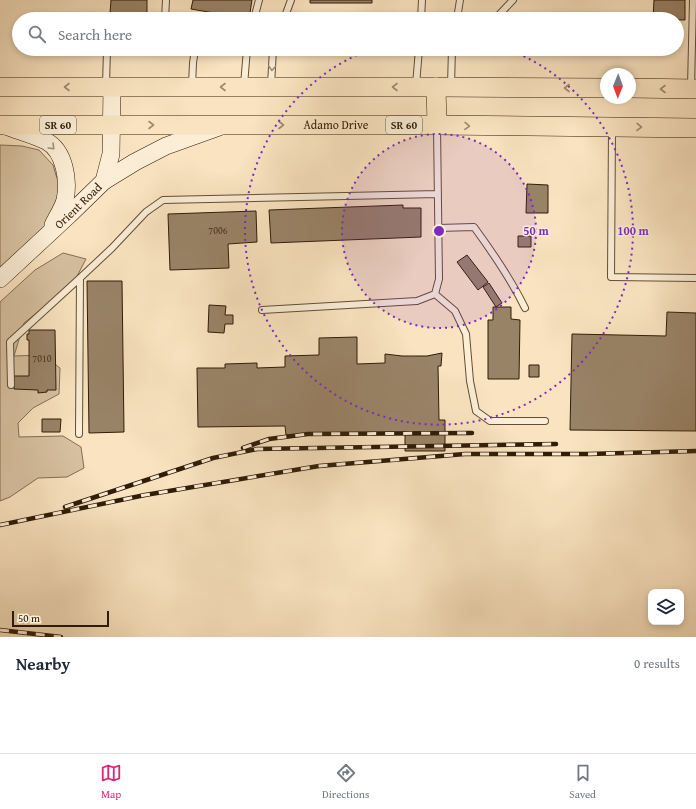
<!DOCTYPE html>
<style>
body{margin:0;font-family:"Gentium Book Plus",serif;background:#f2f2f3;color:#1f2937}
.controls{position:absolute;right:12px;bottom:12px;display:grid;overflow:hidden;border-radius:8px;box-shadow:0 2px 6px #0003}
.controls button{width:36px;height:36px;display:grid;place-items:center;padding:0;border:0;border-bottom:1px solid #e0e1e3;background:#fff;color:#1f2937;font:20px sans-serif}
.compass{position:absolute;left:600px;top:68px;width:36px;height:36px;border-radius:50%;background:#fff;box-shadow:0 2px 6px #0003;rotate:181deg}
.scale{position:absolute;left:12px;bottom:10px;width:97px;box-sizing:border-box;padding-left:4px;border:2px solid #301c07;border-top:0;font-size:11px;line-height:14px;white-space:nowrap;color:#301c07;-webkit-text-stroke:3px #fbedd6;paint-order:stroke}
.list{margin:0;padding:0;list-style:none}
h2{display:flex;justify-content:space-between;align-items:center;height:52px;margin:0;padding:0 16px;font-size:17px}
h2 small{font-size:13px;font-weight:400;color:#747a83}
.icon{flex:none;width:22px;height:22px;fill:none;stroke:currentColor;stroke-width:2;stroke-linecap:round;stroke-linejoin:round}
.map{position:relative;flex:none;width:696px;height:637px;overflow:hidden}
.search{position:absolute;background:#fff;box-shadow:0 2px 6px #0003;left:12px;right:12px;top:12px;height:44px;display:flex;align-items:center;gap:10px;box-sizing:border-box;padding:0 14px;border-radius:22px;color:#747a83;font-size:15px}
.sheet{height:116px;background:#fff}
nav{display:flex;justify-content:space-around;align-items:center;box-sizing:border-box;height:56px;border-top:1px solid #e0e1e3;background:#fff;font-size:11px;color:#747a83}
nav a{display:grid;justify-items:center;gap:2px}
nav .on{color:#db2777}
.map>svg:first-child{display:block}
</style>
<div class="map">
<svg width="696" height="637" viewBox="0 0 696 637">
<rect width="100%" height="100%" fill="#f9e3c0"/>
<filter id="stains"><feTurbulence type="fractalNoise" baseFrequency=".005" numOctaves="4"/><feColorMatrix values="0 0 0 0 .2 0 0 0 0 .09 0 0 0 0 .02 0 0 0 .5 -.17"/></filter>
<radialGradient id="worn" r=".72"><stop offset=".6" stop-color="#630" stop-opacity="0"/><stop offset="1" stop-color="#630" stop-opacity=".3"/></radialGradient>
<path fill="#d7c1a1" stroke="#846e54" d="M 0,145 L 22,146 L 39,150 L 53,165 L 59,185 L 55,217 L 0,279 Z
M 63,253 L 86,259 L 73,284 L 24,323 L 14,356 L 43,355 L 60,368 L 59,394 L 33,408 L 18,423 L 19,437 L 63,436 L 81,447 L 84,468 L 67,477 L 38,478 L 10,497 L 0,501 L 0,302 L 35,270 Z"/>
<path fill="#998367" stroke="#301c07" d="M 111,0 L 147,0 L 147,14 L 110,13 Z
M 193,0 L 252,0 L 249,19 L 191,9 Z
M 310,0 L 372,0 L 372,3 L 310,3 Z
M 654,0 L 685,0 L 685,20 L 653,19 Z
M 527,184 L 548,185 L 548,213 L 526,213 Z
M 403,205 L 403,208 L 421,208 L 421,237 L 271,243 L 269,210 Z
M 256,211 L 257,242 L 228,244 L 229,268 L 170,270 L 168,214 Z
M 518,236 L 531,236 L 531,247 L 518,247 Z
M 467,255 L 488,282 L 478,290 L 457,262 Z
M 87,281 L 122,281 L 124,432 L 89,433 Z
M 489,283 L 502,303 L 496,307 L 483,287 Z
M 209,305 L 226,306 L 225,315 L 233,315 L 233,324 L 225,324 L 224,333 L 208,332 Z
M 493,307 L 511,307 L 511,319 L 520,320 L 519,379 L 488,379 L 488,320 L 493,320 Z
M 667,312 L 696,313 L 696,431 L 570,430 L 572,334 L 666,336 Z
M 29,330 L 55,330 L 56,390 L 47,390 L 47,392 L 38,393 L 38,390 L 14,389 L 14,376 L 29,376 L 29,340 L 27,340 L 27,334 L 29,334 Z
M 357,337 L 357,364 L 385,363 L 385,354 L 402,356 L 427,356 L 442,353 L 441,366 L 438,366 L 439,420 L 445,420 L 445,451 L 405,451 L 405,433 L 286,435 L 285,426 L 198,427 L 197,368 L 225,368 L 225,364 L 257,363 L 257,368 L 285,367 L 285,356 L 319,355 L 319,338 Z
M 529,365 L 539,365 L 539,377 L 529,377 Z
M 42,419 L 61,419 L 60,432 L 42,432 Z"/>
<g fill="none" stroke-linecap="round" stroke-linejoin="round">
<g stroke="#624e35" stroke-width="8">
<path id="lane" d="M 165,19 L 166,0
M 254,19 L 259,0
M 288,19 L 284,19 L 291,0
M 421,19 L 422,0
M 457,19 L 460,0
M 495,19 L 513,0
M 106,85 L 107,49
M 192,85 L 193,63 L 195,49
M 244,85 L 247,49
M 271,85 L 273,49
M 416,85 L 419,49
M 451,85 L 452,49
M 691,87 L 693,0
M 612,129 L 611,277 L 696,278
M 438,228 L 474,227 C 493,253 511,279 525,308
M 435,294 L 455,311 L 466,334 L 470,381 L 476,411 L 490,421 L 545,421
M 262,310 L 417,301 L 435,294 L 439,279 L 437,127
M 11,385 L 10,342 L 80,278
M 79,434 L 80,278 L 112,248 L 146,212 L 163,200 L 438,194"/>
</g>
<g stroke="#301c07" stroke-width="18">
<g id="secondary">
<path d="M 6,126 C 19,131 34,135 46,141 C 65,151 69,181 65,200 C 63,208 57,217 53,225"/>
<path d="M 104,181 L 135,162 L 166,146 L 219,127"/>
<path id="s1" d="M 0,279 L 69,215 L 104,181 L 111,154 L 112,87"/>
</g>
</g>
<g stroke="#301c07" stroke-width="20">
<g id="primary">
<path d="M 0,87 L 436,87 L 606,88"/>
<path d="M 436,87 L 437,125"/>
<path d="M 630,88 L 696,89"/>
<path id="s2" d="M 0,125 L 437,125 L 696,128"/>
</g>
</g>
<use href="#lane" stroke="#fbedd6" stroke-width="6"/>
<use href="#secondary" stroke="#fbedd6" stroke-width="17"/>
<use href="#primary" stroke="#f9e3c0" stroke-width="19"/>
<g stroke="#301c07" stroke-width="4.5">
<path id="rail" d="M 243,448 L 269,439 L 308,434 L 472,433
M 65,507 L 213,458 L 257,449 L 556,444
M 0,525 L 145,495 L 319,466 L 465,454 L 589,454 L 696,451
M 0,630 L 61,637"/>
</g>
<use href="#rail" stroke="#fbedd6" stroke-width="3" stroke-dasharray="9" stroke-linecap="butt"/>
</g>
<defs><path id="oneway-chevron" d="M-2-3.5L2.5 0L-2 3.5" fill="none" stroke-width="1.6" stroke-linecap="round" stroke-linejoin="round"/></defs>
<g stroke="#a08f79">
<use href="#oneway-chevron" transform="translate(272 68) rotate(93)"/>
<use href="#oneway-chevron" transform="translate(52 147) rotate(45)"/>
</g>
<g stroke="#9f896d">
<use href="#oneway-chevron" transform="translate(67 87) rotate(-180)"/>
<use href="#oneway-chevron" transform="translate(223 87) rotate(-180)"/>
<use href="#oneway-chevron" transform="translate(395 87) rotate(180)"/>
<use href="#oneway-chevron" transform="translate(567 88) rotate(-180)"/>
<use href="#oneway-chevron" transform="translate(663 89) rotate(-180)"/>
<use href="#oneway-chevron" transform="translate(151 125)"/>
<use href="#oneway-chevron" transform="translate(281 125)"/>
<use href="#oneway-chevron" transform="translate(467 126) rotate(1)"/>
<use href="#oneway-chevron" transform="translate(639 127) rotate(1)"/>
</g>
<circle cx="439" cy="231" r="97" fill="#7b2cbf" fill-opacity=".12"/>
<g fill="none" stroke="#7b2cbf" stroke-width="2" stroke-dasharray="2 4">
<circle cx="439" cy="231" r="97"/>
<path d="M507 49A194 194 0 1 1 371 49"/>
</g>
<g text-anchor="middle" stroke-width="3" stroke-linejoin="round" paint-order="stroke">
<g font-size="10" fill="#4a361f">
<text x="218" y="234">7006</text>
<text x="42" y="362">7010</text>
</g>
<g fill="#fbedd6" stroke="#6d5b45" stroke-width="1">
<rect x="40" y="116" width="36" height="18" rx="3"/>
<rect x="386" y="116" width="36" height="18" rx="3"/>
</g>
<g font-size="11" font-weight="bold" fill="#301c07">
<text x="58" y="129">SR 60</text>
<text x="404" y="129">SR 60</text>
</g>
<g font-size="12" fill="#301c07" stroke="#fbedd6">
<text dy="4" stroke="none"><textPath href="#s2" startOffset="336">Adamo Drive</textPath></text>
<text dy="4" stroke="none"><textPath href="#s1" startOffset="107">Orient Road</textPath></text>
</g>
</g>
<circle cx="439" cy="231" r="6" fill="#7b2cbf" stroke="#fbedd6" stroke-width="2"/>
<g font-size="12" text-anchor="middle" font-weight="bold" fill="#7b2cbf" stroke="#fbedd6" stroke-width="3" stroke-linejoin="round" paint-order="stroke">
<text x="536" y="235">50 m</text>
<text x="633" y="235">100 m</text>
</g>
<rect width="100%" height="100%" filter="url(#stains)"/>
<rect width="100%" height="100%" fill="url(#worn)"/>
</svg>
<div class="controls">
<button><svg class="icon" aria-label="layers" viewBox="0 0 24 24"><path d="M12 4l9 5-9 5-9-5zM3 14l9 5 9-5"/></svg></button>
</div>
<svg class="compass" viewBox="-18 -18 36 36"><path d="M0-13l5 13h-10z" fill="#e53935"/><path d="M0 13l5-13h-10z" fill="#747a83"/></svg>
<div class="scale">50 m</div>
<div class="search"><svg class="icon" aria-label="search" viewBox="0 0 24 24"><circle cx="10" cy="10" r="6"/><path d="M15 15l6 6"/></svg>Search here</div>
</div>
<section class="sheet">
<h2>Nearby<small>0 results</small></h2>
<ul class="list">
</ul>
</section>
<nav>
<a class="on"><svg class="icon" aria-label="map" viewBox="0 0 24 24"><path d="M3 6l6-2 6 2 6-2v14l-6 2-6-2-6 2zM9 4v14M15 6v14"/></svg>Map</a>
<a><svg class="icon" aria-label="directions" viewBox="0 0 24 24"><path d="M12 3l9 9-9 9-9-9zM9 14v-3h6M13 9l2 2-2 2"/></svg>Directions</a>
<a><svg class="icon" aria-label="saved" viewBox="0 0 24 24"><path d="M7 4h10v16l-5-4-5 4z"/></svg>Saved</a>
</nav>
